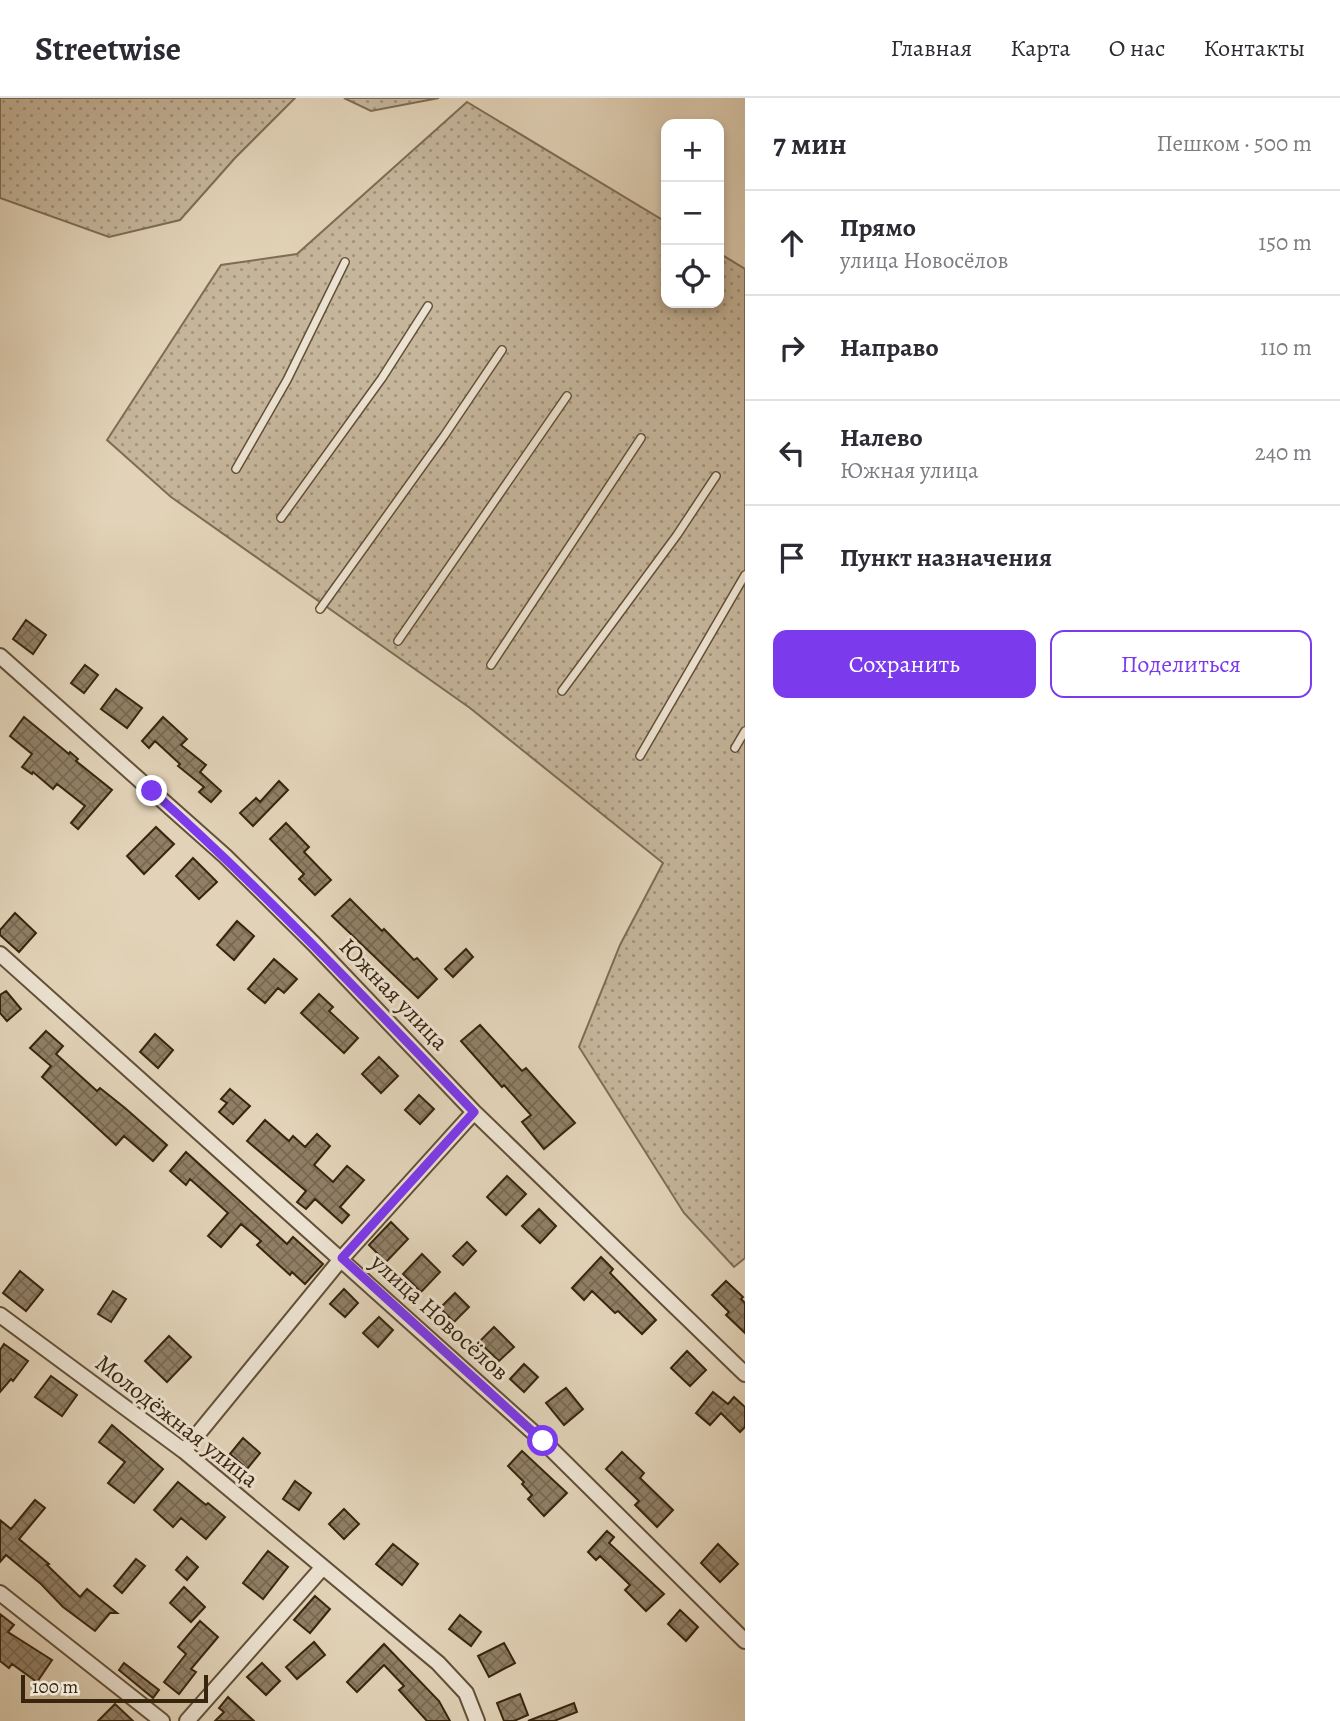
<!DOCTYPE html>
<html lang="ru">
<meta charset="utf-8">
<style>
body{margin:0;font-family:Alegreya,serif;background:#f2f2f3;color:#2b2b33}
.controls{position:absolute;right:21px;top:21px;display:grid;overflow:hidden;border-radius:14px;box-shadow:0 4px 10px #0003}
.controls button{width:63px;height:63px;display:grid;place-items:center;padding:0;border:0;border-bottom:2px solid #e1e1e2;background:#fff;color:#2b2b33;font:35px sans-serif}
.scale{position:absolute;left:21px;bottom:18px;width:187px;box-sizing:border-box;padding-left:7px;border:4px solid #38250d;border-top:0;font-size:19px;line-height:24px;white-space:nowrap;color:#38250d;-webkit-text-stroke:5px #ece2d1;paint-order:stroke}
.stop{position:absolute;width:21px;height:21px;margin:-16px;border:5px solid #7c3aed;border-radius:50%;background:#fff}
.stop.end{background:#7c3aed;border-color:#fff;box-shadow:0 2px 7px #0008}
.list{margin:0;padding:0;list-style:none}
h2{display:flex;justify-content:space-between;align-items:center;height:91px;margin:0;padding:0 28px;font-size:30px}
h2 small{font-size:23px;font-weight:400;color:#7c7c81}
.list li{display:grid;grid-template-columns:46px 1fr auto;gap:21px;align-items:center;box-sizing:border-box;height:105px;padding:0 28px;border-top:2px solid #e1e1e2}
.list b{display:block;font-size:26px;white-space:nowrap}
.list p{margin:0;font-size:23px;white-space:nowrap;color:#7c7c81}
.list em{font-size:23px;font-style:normal;color:#7c7c81}
.actions{display:flex;gap:14px;padding:21px 28px}
.actions a{flex:1;padding:16px 0;border:2px solid #7c3aed;border-radius:14px;text-align:center;font-size:24px;color:#7c3aed}
.actions .main{background:#7c3aed;color:#fff}
.icon{flex:none;width:38px;height:38px;fill:none;stroke:currentColor;stroke-width:2;stroke-linecap:round;stroke-linejoin:round}
.map{position:relative;flex:none;width:745px;height:1623px;overflow:hidden}
header{display:flex;align-items:center;gap:42px;box-sizing:border-box;height:98px;padding:0 35px;background:#fff;border-bottom:2px solid #e1e1e2}
header strong{font-size:33px}
nav{display:flex;gap:38px;margin-inline-start:auto;font-size:24px}
main{display:flex}
aside{flex:1;background:#fff}
.map>svg:first-child{display:block}
</style>
<header>
<strong>Streetwise</strong>
<nav><a>Главная</a><a>Карта</a><a>О нас</a><a>Контакты</a></nav>
</header>
<main>
<div class="map">
<svg width="745" height="1623" viewBox="0 0 745 1623">
<defs>
<pattern id="green-dots" width="8" height="8" patternUnits="userSpaceOnUse" patternTransform="scale(1.75)"><rect width="8" height="8" fill="#c5b59b"/><path d="M2 2h.1M6 6h.1" fill="none" stroke="#a1937d" stroke-width="1.8" stroke-linecap="round"/></pattern>
<pattern id="building-cross-hatch" width="8" height="8" patternUnits="userSpaceOnUse" patternTransform="scale(1.75)"><rect width="8" height="8" fill="#907f66"/><path d="M0 0l8 8M0 8l8-8" fill="none" stroke="#776852"/></pattern>
</defs>
<rect width="100%" height="100%" fill="#e2d3b8"/>
<filter id="stains"><feTurbulence type="fractalNoise" baseFrequency=".00286" numOctaves="4"/><feColorMatrix values="0 0 0 0 .2 0 0 0 0 .09 0 0 0 0 .02 0 0 0 .5 -.17"/></filter>
<radialGradient id="worn" r=".72"><stop offset=".6" stop-color="#630" stop-opacity="0"/><stop offset="1" stop-color="#630" stop-opacity=".3"/></radialGradient>
<path fill="url(#green-dots)" stroke="#7e6d54" stroke-width="2" d="M 0,0 L 295,0 L 235,60 L 180,122 L 109,139 L 0,100 Z
M 344,0 L 439,0 L 371,13 Z
M 467,4 L 666,124 L 666,205 L 719,205 L 719,155 L 745,171 L 745,1160 L 734,1169 L 684,1115 L 579,949 L 620,847 L 663,765 L 470,610 L 171,399 L 107,342 L 221,167 L 297,156 Z"/>
<path fill="url(#building-cross-hatch)" stroke="#38250d" stroke-width="2" d="M 26,522 L 46,537 L 33,556 L 13,541 Z
M 85,567 L 98,577 L 84,595 L 71,585 Z
M 116,591 L 142,610 L 127,630 L 101,611 Z
M 24,619 L 69,656 L 70,654 L 78,661 L 76,663 L 112,692 L 78,731 L 71,725 L 85,708 L 57,686 L 53,691 L 33,674 L 32,676 L 22,669 L 32,656 L 10,638 Z
M 163,619 L 187,641 L 181,647 L 206,667 L 200,674 L 221,693 L 211,704 L 199,694 L 204,689 L 178,668 L 180,666 L 155,643 L 149,650 L 142,643 Z
M 279,683 L 288,692 L 253,728 L 240,715 L 256,700 L 260,704 Z
M 286,725 L 309,749 L 304,754 L 331,782 L 315,797 L 299,781 L 304,776 L 270,741 Z
M 156,729 L 174,746 L 144,776 L 127,758 Z
M 193,760 L 217,784 L 199,801 L 176,778 Z
M 350,801 L 382,833 L 384,831 L 414,862 L 417,860 L 437,881 L 418,900 L 332,818 Z
M 15,815 L 36,835 L 19,854 L 0,837 L 0,832 Z
M 237,823 L 254,838 L 234,862 L 217,847 Z
M 466,851 L 473,859 L 453,879 L 445,871 Z
M 274,861 L 297,881 L 284,895 L 278,890 L 265,905 L 248,891 Z
M 6,893 L 21,911 L 7,923 L 0,915 L 0,897 Z
M 319,896 L 333,909 L 329,913 L 358,940 L 344,955 L 301,915 Z
M 480,927 L 522,973 L 526,970 L 575,1025 L 544,1051 L 522,1024 L 531,1017 L 504,987 L 502,989 L 461,943 Z
M 46,933 L 63,948 L 56,956 L 97,993 L 100,990 L 125,1010 L 167,1047 L 153,1063 L 124,1038 L 116,1047 L 42,979 L 51,968 L 30,950 Z
M 155,936 L 173,952 L 158,970 L 140,954 Z
M 379,959 L 398,978 L 381,995 L 362,976 Z
M 230,991 L 250,1008 L 233,1026 L 219,1014 L 227,1005 L 221,1001 Z
M 419,997 L 434,1011 L 420,1026 L 405,1012 Z
M 265,1022 L 289,1043 L 293,1038 L 305,1049 L 317,1036 L 330,1048 L 314,1067 L 333,1084 L 347,1068 L 364,1082 L 340,1109 L 349,1117 L 342,1125 L 315,1101 L 306,1111 L 297,1104 L 306,1093 L 247,1043 Z
M 186,1054 L 287,1146 L 293,1139 L 323,1166 L 305,1186 L 292,1174 L 290,1177 L 257,1147 L 261,1143 L 241,1126 L 221,1149 L 208,1138 L 228,1115 L 190,1081 L 186,1087 L 170,1073 Z
M 507,1078 L 526,1096 L 506,1117 L 487,1099 Z
M 539,1111 L 556,1128 L 540,1145 L 522,1128 Z
M 391,1124 L 408,1141 L 386,1164 L 369,1147 Z
M 467,1144 L 476,1153 L 463,1167 L 453,1158 Z
M 422,1156 L 440,1174 L 421,1194 L 403,1176 Z
M 601,1159 L 613,1171 L 610,1175 L 656,1222 L 642,1236 L 618,1213 L 615,1215 L 592,1193 L 584,1202 L 572,1190 Z
M 20,1173 L 43,1192 L 26,1213 L 3,1195 Z
M 726,1183 L 743,1199 L 741,1201 L 745,1205 L 745,1235 L 726,1217 L 729,1214 L 712,1197 Z
M 344,1191 L 358,1205 L 345,1219 L 330,1206 Z
M 113,1193 L 126,1201 L 111,1224 L 98,1216 Z
M 455,1195 L 469,1209 L 454,1224 L 440,1210 Z
M 379,1219 L 393,1232 L 378,1249 L 363,1235 Z
M 494,1229 L 514,1249 L 499,1263 L 479,1244 Z
M 169,1238 L 191,1259 L 167,1284 L 145,1263 Z
M 4,1246 L 28,1263 L 13,1283 L 11,1281 L 0,1294 L 0,1252 Z
M 687,1253 L 706,1272 L 690,1288 L 671,1270 Z
M 524,1266 L 538,1279 L 524,1294 L 510,1281 Z
M 51,1278 L 77,1297 L 62,1318 L 35,1299 Z
M 566,1290 L 583,1311 L 564,1327 L 546,1305 Z
M 713,1294 L 728,1306 L 734,1299 L 745,1309 L 745,1329 L 740,1334 L 721,1315 L 710,1327 L 696,1315 Z
M 112,1327 L 163,1371 L 134,1405 L 108,1385 L 125,1364 L 99,1344 Z
M 243,1340 L 260,1355 L 247,1371 L 230,1356 Z
M 522,1353 L 567,1395 L 544,1418 L 528,1401 L 532,1397 L 522,1386 L 524,1384 L 508,1368 Z
M 622,1354 L 644,1375 L 640,1380 L 673,1412 L 657,1429 L 635,1407 L 639,1403 L 606,1371 Z
M 295,1383 L 311,1395 L 299,1412 L 283,1401 Z
M 178,1384 L 206,1407 L 208,1405 L 225,1419 L 206,1441 L 181,1420 L 173,1429 L 154,1412 Z
M 35,1402 L 45,1410 L 19,1441 L 49,1466 L 47,1467 L 80,1499 L 87,1491 L 117,1515 L 110,1515 L 95,1533 L 63,1509 L 41,1486 L 6,1457 L 0,1464 L 0,1422 L 11,1431 Z
M 344,1411 L 359,1426 L 344,1441 L 329,1426 Z
M 607,1433 L 614,1439 L 609,1445 L 664,1496 L 646,1513 L 625,1492 L 630,1487 L 600,1458 L 596,1462 L 588,1454 Z
M 393,1446 L 418,1466 L 402,1487 L 376,1466 Z
M 718,1446 L 738,1466 L 720,1484 L 701,1465 Z
M 268,1453 L 288,1469 L 263,1501 L 243,1485 Z
M 187,1459 L 198,1469 L 187,1482 L 176,1472 Z
M 136,1461 L 145,1468 L 122,1495 L 114,1488 Z
M 184,1489 L 205,1509 L 191,1524 L 170,1505 Z
M 315,1498 L 330,1511 L 310,1535 L 294,1522 Z
M 680,1512 L 698,1529 L 686,1543 L 668,1526 Z
M 0,1516 L 14,1527 L 8,1534 L 52,1562 L 37,1584 L 12,1566 L 9,1570 L 0,1563 Z
M 460,1517 L 481,1534 L 471,1548 L 449,1531 Z
M 200,1523 L 218,1539 L 191,1571 L 196,1574 L 179,1596 L 164,1584 L 186,1556 L 178,1549 Z
M 314,1544 L 325,1557 L 297,1581 L 286,1569 Z
M 504,1545 L 515,1565 L 489,1579 L 478,1558 Z
M 384,1546 L 439,1603 L 450,1623 L 427,1623 L 399,1592 L 404,1588 L 384,1567 L 357,1594 L 347,1584 Z
M 124,1565 L 159,1592 L 153,1600 L 119,1572 Z
M 262,1565 L 280,1583 L 266,1597 L 247,1579 Z
M 520,1596 L 528,1617 L 514,1623 L 504,1623 L 497,1605 Z
M 228,1599 L 254,1623 L 215,1623 L 224,1614 L 219,1610 Z
M 574,1605 L 577,1614 L 554,1623 L 528,1623 Z
M 115,1606 L 133,1623 L 98,1623 Z"/>
<g fill="none" stroke-linecap="round" stroke-linejoin="round">
<g stroke="#625038" stroke-width="10">
<path id="service" d="M 236,371 L 287,282 L 345,164
M 281,420 L 382,280 L 428,208
M 320,511 L 444,338 L 502,252
M 398,543 L 567,298
M 491,567 L 641,340
M 562,593 L 677,437 L 716,378
M 735,650 L 745,633
M 640,658 L 745,477"/>
</g>
<g stroke="#625038" stroke-width="18">
<path id="minor" d="M 0,558 L 225,758 L 314,846 L 474,1014 L 745,1276
M 0,856 L 543,1343 L 745,1543
M 0,1217 L 184,1353 L 438,1565 L 466,1595 L 477,1623
M 184,1353 L 342,1160 L 474,1014
M 0,1495 L 162,1623
M 187,1623 L 323,1469"/>
</g>
<use href="#service" stroke="#ece2d1" stroke-width="7"/>
<use href="#minor" stroke="#ece2d1" stroke-width="14"/>
</g>
<g fill="none" stroke-linecap="round" stroke-linejoin="round">
<path stroke="#7c3aed" stroke-width="9" d="M 152,693 C 265,794 369,904 474,1014 L 342,1160 L 543,1343"/>
</g>
<g text-anchor="middle" stroke-width="6" stroke-linejoin="round" paint-order="stroke">
<g font-size="24" fill="#38250d" stroke="#ece2d1">
<text transform="translate(394 896) rotate(46)" y="8">Южная улица</text>
<text transform="translate(440 1219) rotate(42)" y="8">улица Новосёлов</text>
<text transform="translate(177 1323) rotate(38)" y="8">Молодёжная улица</text>
</g>
</g>
<rect width="100%" height="100%" filter="url(#stains)"/>
<rect width="100%" height="100%" fill="url(#worn)"/>
</svg>
<div class="controls">
<button>+</button>
<button>−</button>
<button><svg class="icon" aria-label="locate" viewBox="0 0 24 24"><circle cx="12" cy="12" r="6"/><path d="M12 2v4M12 18v4M2 12h4M18 12h4"/></svg></button>
</div>
<div class="scale">100 m</div>
<div class="stop" style="left:543px;top:1343px"></div>
<div class="stop end" style="left:152px;top:693px"></div>
</div>
<aside>
<h2>7 мин<small>Пешком · 500 m</small></h2>
<ul class="list">
<li><svg class="icon" aria-label="ahead" viewBox="0 0 24 24"><path d="M12 20V5M6 11l6-6 6 6"/></svg><div><b>Прямо</b><p>улица Новосёлов</p></div><em>150 m</em></li>
<li><svg class="icon" aria-label="right" viewBox="0 0 24 24"><path d="M7 20v-9h11M14 6l5 5-5 5"/></svg><div><b>Направо</b></div><em>110 m</em></li>
<li><svg class="icon" aria-label="left" viewBox="0 0 24 24"><path d="M17 20v-9H6M10 6l-5 5 5 5"/></svg><div><b>Налево</b><p>Южная улица</p></div><em>240 m</em></li>
<li><svg class="icon" aria-label="arrive" viewBox="0 0 24 24"><path d="M6 21V4h12l-3 4 3 4H6"/></svg><div><b>Пункт назначения</b></div></li>
</ul>
<div class="actions"><a class="main">Сохранить</a><a>Поделиться</a></div>
</aside>
</main>
